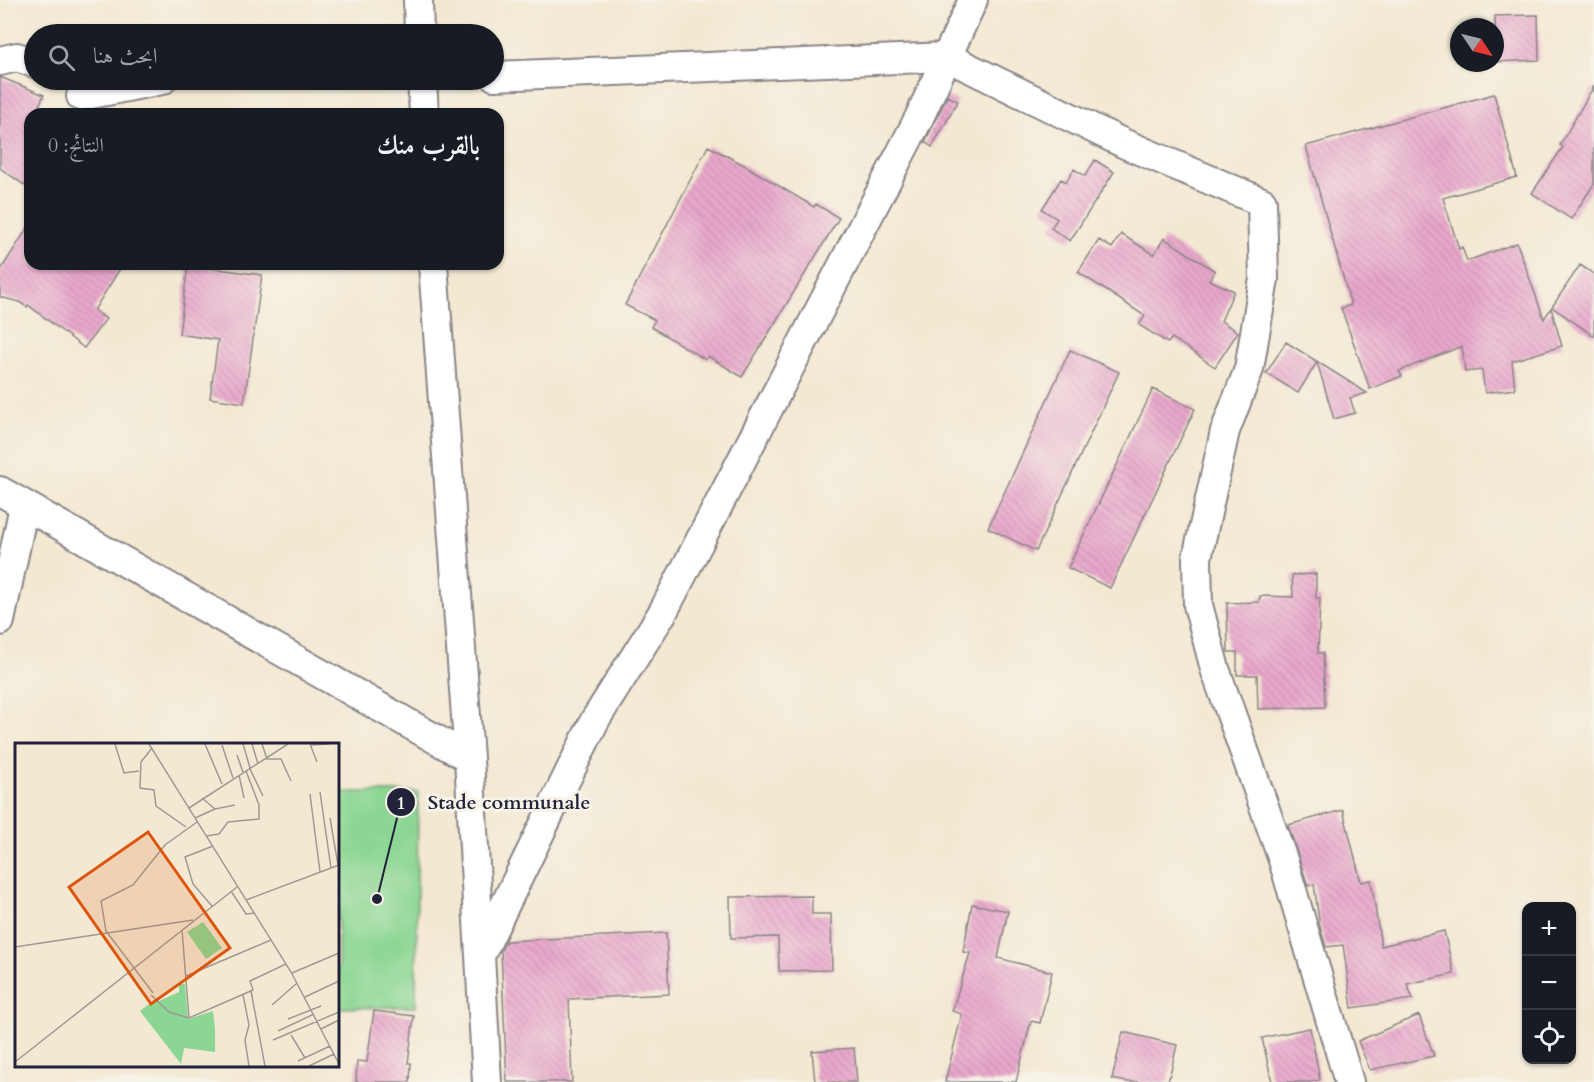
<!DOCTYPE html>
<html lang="ar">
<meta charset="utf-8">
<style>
body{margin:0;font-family:Cardo,Amiri,serif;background:#20242c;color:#f1f3f6;direction:rtl}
.controls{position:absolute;right:18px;bottom:18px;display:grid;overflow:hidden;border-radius:12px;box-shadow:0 2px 4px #0004}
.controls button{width:54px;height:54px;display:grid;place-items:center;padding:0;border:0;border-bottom:2px solid #363941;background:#171b24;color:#f1f3f6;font:30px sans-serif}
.compass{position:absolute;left:1450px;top:18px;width:54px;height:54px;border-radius:50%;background:#171b24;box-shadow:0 2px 4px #0004;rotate:125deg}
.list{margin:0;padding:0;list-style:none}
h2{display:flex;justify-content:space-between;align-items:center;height:78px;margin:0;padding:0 24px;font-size:26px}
h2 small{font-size:20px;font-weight:400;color:#9ea1a6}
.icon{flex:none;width:33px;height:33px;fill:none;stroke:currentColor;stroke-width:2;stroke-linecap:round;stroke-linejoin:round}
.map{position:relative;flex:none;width:1594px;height:1082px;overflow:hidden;direction:ltr}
.search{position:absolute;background:#171b24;box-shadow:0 2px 4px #0004;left:24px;top:24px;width:480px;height:66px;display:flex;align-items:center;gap:15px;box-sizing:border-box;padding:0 21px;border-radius:33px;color:#9ea1a6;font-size:22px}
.panel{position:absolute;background:#171b24;box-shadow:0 2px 4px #0004;left:24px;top:108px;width:480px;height:162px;border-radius:18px;direction:rtl}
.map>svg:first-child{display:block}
</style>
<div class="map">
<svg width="1594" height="1082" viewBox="0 0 1594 1082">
<defs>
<pattern id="building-back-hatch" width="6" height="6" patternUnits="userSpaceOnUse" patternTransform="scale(1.5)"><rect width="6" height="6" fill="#e8a7cb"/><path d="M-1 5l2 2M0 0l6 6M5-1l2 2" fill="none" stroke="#c78faf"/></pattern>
</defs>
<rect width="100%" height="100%" fill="#f7f3e8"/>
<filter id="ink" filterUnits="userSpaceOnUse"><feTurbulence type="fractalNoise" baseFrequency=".0167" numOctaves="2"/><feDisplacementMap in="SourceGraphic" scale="12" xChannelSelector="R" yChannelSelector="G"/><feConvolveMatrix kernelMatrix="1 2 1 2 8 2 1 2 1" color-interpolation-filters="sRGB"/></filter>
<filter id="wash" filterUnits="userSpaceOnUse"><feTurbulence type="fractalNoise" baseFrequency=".008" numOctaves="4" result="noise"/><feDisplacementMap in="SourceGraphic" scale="24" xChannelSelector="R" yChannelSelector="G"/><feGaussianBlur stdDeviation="1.35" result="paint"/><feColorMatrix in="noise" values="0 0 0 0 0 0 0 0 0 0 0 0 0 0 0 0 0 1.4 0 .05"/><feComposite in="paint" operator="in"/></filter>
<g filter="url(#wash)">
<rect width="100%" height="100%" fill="#f3e8d2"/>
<path fill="#8ad692" stroke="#567c66" stroke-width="1.5" d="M 338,792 L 418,792 L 416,1007 L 338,1008 Z"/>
<g id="blocks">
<path fill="url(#building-back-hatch)" d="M 1538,15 L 1539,60 L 1496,62 L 1495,16 Z
M 0,77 L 44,95 L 35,114 L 30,114 L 30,189 L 0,168 Z
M 1594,86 L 1594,184 L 1571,219 L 1532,193 L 1563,147 L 1560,145 Z
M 1494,94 L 1517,177 L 1443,198 L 1459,249 L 1462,247 L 1467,261 L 1517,243 L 1544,319 L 1551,308 L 1562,346 L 1512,361 L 1515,389 L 1485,393 L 1482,370 L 1465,372 L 1462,346 L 1399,371 L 1402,376 L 1370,389 L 1341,308 L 1351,305 L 1306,146 Z
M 947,96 L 958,101 L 932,147 L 925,142 Z
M 708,146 L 744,165 L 814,207 L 816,204 L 839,218 L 742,377 L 708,356 L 706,360 L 651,327 L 655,320 L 625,305 Z
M 1095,160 L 1114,172 L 1070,241 L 1051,228 L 1057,219 L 1042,209 L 1061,179 L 1066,182 L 1074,169 L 1085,176 Z
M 30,224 L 30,264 L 123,264 L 94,310 L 106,319 L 84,348 L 28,305 L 27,307 L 19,302 L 0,297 L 0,271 Z
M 1121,234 L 1154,255 L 1164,238 L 1215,271 L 1209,280 L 1234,291 L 1221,321 L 1238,332 L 1215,367 L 1172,338 L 1168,343 L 1139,325 L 1145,316 L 1078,272 L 1099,240 L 1112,248 Z
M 188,265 L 262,275 L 244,403 L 210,398 L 218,340 L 179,334 Z
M 1580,265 L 1594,274 L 1594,336 L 1552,307 Z
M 1286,342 L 1367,393 L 1350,398 L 1355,413 L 1334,419 L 1317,362 L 1298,393 L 1266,373 Z
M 1070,350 L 1119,372 L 1036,551 L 988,528 Z
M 1153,389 L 1195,409 L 1110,588 L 1068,568 Z
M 1316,574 L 1316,598 L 1320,598 L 1318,653 L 1323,653 L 1325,707 L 1258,709 L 1257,675 L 1237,675 L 1237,652 L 1228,652 L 1227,603 L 1259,602 L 1260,596 L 1293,597 L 1292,575 Z
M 1343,810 L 1361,882 L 1371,880 L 1381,946 L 1444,931 L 1454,974 L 1407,984 L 1413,999 L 1352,1008 L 1343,945 L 1326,947 L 1320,927 L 1314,884 L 1308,886 L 1288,825 Z
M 812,896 L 812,914 L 831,914 L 832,970 L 779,971 L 778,937 L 731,938 L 730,897 Z
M 972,904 L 1008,911 L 998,958 L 1052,972 L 1040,1023 L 1031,1021 L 1016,1082 L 945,1082 L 962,1014 L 952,1011 L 970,953 L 963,952 Z
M 666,933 L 669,994 L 569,999 L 572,1082 L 507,1082 L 501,951 L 506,941 Z
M 374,1011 L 414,1016 L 408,1063 L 411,1063 L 410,1082 L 356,1082 L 357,1061 L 367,1062 Z
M 1419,1015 L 1434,1056 L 1370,1070 L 1358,1041 Z
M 1310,1028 L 1320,1080 L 1310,1082 L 1272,1082 L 1262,1038 Z
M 1123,1032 L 1177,1045 L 1168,1082 L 1127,1082 L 1112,1079 Z
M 854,1048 L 857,1082 L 815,1082 L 812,1051 Z"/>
</g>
</g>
<g filter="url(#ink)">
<use href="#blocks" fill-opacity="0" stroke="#8a8586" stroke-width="1.5"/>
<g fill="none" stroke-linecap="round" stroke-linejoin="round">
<g stroke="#8a8586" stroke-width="32">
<path id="street" d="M 418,0 L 419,34
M 0,61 L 17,57 L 34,63
M 494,76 L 947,57 L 1125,144 L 1262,202 L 1264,279 L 1249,369 L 1225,431 L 1197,558 L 1198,605 L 1215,669 L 1283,860 L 1349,1082
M 422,80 L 424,114
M 81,96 L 162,80
M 433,264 L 469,758 L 487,1082
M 0,491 L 469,758
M 0,621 L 24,506
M 480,956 L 595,720 L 663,612 L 919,118 L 973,0"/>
</g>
<use href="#street" stroke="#fff" stroke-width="28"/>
</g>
</g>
<g transform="translate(15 743)">
<rect width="324" height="324" fill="#f3e8d2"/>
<path d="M 188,179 L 207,205 L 191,216 L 172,189 Z" fill="#8ad692"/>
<path d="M 164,241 L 170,241 L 173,276 L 198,268 L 200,286 L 200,309 L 169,305 L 166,321 L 125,268 L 142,255 L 144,258 L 164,249 Z" fill="#8ad692"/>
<path fill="none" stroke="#9f9996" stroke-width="1.5" d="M 100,1 L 109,30 L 124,28M 134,1 L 276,229 L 324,321M 190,1 L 207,41M 228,1 L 235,25M 237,1 L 243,21M 247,1 L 252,16 L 266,16 L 276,38M 295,1 L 302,19M 207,2 L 218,35M 296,2 L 314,1M 137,5 L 126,19 L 125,45 L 139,47 L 141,63 L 171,84M 222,12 L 228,29M 235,26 L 248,53M 224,32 L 229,55M 305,49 L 316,125M 295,51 L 305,129M 174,65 L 273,1M 200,66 L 220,62M 180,75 L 200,66 L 187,55M 315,75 L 323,122M 191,93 L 204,91 L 213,79 L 244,76 L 244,62 L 231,28M 216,148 L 231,171 L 240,170M 231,157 L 324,122M 197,163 L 178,141 L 170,114 L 198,103M 167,187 L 174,275 L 238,247 L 235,238 L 271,221M 0,204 L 178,177M 277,230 L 324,210M 171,233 L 256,197M 236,248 L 250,323M 138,250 L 91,188 L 86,158 L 118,142 L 150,102 L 182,79M 136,252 L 154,269 L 174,275M 228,252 L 234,282 L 230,297 L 234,323M 290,254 L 324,238M 257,262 L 282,240M 273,276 L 306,263M 306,286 L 324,277M 263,288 L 299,271M 276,292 L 290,315M 258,297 L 324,269M 283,318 L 315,303M 0,319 L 222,144M 294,323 L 319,311"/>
<path fill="#de560e" fill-opacity="0.15" stroke="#de560e" stroke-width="3" d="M 133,89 L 215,205 L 136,261 L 54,144 Z"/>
<rect width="324" height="324" fill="none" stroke="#22223b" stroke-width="3"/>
</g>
<path fill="none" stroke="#22223b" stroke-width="2" d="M377 899L401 802"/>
<g fill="#22223b" stroke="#f7f3e8" stroke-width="2">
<circle cx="377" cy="899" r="6"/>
<circle cx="401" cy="802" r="15"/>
</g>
<g font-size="18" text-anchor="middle" font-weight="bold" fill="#fff">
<text x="401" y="809">1</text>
</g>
<g font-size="20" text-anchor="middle" font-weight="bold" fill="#22223b" stroke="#f7f3e8" stroke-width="6" stroke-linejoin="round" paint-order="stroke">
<text x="509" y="809">Stade communale</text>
</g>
</svg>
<div class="controls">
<button>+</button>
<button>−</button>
<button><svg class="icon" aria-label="locate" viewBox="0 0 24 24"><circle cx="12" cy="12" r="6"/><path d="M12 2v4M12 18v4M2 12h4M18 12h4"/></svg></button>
</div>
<svg class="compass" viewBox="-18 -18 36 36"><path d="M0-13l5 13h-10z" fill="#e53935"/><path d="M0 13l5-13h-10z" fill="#9ea1a6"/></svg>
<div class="search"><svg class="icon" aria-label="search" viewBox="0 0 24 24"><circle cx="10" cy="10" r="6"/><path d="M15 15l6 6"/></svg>ابحث هنا</div>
<section class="panel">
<h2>بالقرب منك<small>النتائج: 0</small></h2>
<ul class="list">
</ul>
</section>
</div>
